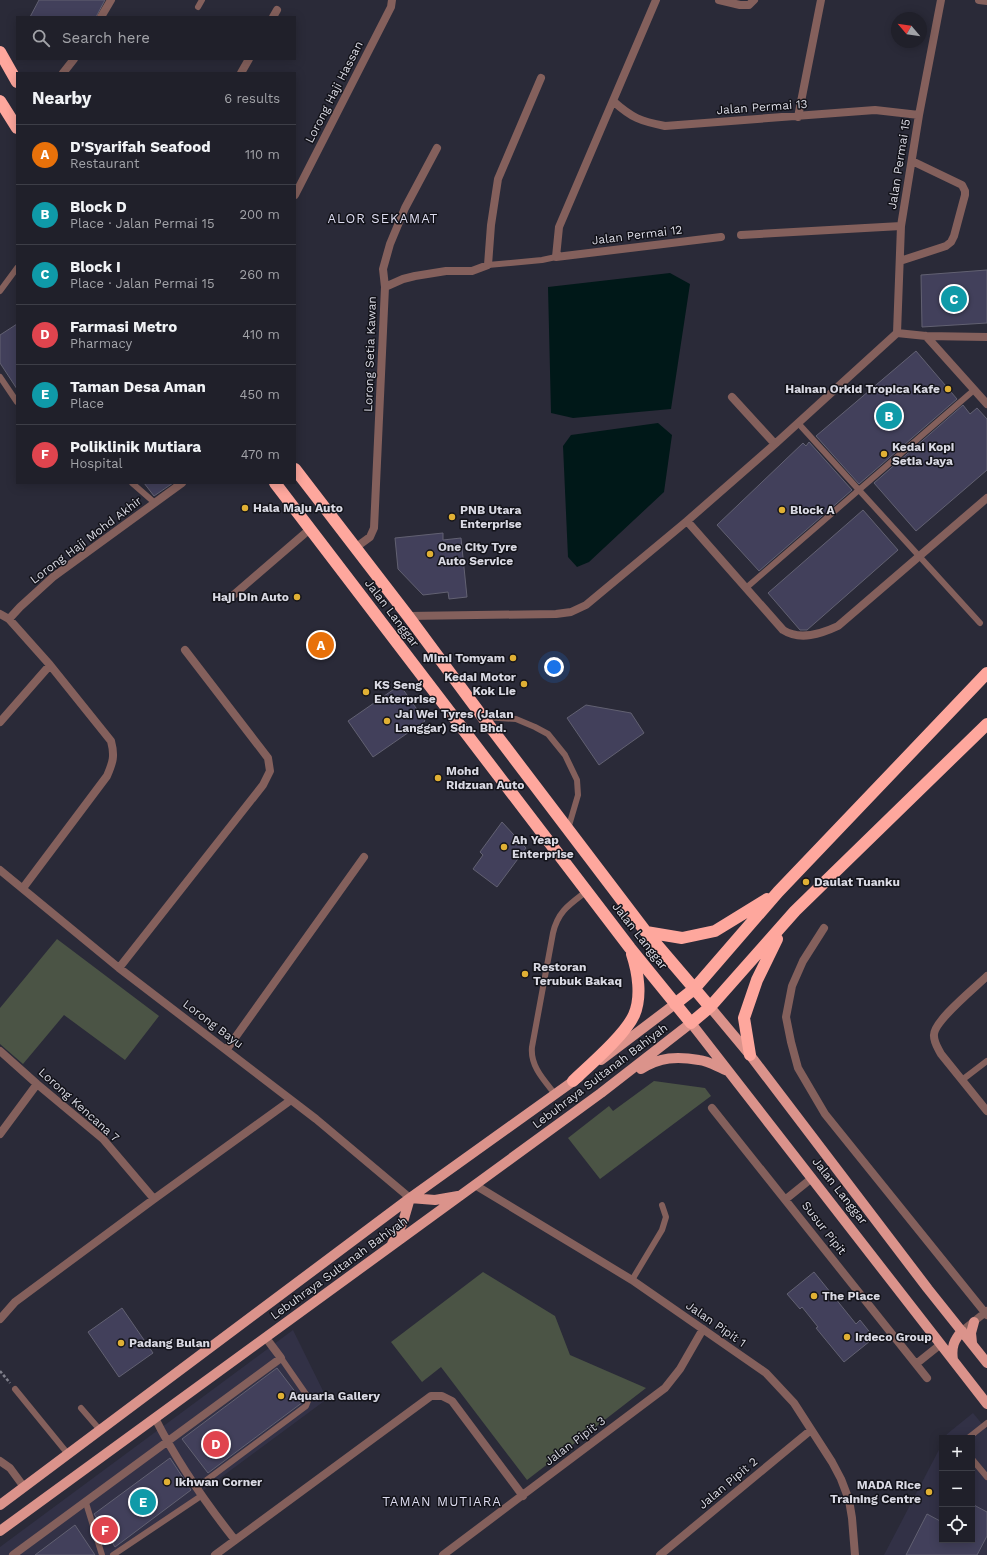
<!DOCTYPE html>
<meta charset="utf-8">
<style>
body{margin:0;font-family:"Work Sans",sans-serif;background:#282832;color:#f1f3f6}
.controls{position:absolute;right:12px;bottom:12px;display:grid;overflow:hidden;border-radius:0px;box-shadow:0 2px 10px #0003}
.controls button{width:36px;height:36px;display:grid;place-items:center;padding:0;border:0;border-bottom:1px solid #3d3e47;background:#20202a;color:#f1f3f6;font:20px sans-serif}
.compass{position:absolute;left:891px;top:12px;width:36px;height:36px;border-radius:50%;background:#20202a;box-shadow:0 2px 10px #0003;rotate:299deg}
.you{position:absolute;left:554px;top:667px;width:14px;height:14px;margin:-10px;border:3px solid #fff;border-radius:50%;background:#1a73e8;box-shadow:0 0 0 6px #1a73e833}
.badge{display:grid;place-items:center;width:26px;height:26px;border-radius:50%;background:#b45309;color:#fff;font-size:13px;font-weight:700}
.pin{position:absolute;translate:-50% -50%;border:2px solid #fff;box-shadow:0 1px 4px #0006}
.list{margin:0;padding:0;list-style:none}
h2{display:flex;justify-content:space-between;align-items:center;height:52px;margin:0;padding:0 16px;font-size:17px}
h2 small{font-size:13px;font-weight:400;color:#a2a3a8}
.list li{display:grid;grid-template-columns:26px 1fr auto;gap:12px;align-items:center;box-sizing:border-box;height:60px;padding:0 16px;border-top:1px solid #3d3e47}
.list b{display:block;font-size:15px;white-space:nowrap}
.list p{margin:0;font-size:13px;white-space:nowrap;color:#a2a3a8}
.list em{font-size:13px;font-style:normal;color:#a2a3a8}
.icon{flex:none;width:22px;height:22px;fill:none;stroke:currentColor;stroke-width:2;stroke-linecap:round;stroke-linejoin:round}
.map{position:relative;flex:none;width:987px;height:1555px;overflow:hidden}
.search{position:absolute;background:#20202a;box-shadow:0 2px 10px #0003;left:16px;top:16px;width:280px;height:44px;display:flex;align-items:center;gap:10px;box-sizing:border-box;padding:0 14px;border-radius:0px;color:#a2a3a8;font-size:15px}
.panel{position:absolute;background:#20202a;box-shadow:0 2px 10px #0003;left:16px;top:72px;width:280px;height:412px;border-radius:0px}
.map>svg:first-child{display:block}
</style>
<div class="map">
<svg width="987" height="1555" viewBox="0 0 987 1555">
<rect width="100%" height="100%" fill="#2a2a38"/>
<path fill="#323146" d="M 293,1330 L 327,1399 L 116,1555 L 0,1555 L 0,1547 Z
M 973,1413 L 987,1430 L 987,1555 L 884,1555 L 942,1444 L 942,1540 L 972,1540 L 972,1438 L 945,1438 L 947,1434 Z"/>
<path fill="#4b5445" d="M 57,939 L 159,1016 L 125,1060 L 64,1015 L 23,1064 L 0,1044 L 0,1008 Z
M 654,1081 L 705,1088 L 711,1096 L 600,1179 L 568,1138 L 609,1106 L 613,1111 Z
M 483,1272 L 555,1316 L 570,1355 L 646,1388 L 527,1480 L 441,1367 L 422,1382 L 391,1342 Z"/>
<path fill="#001818" d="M 670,273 L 690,284 L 671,409 L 573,418 L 551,413 L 548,287 Z
M 658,423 L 672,435 L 664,492 L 589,562 L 577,567 L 568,557 L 563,446 L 571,435 Z"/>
<path fill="#42405b" stroke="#626172" d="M 39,0 L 105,0 L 96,17 L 30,17 Z
M 987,270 L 987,323 L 922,327 L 921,275 Z
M 17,324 L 17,389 L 0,363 L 0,335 Z
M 916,351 L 957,399 L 859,484 L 816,436 Z
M 963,405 L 970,414 L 977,408 L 987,419 L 987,470 L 916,531 L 874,483 Z
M 809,442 L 852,490 L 759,571 L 717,525 L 803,443 L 806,446 Z
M 144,483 L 173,483 L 154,496 Z
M 863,510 L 898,550 L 807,630 L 800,630 L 768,593 Z
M 443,533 L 443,540 L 461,538 L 467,597 L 449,599 L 448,592 L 423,595 L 398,569 L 395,538 Z
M 400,685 L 425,721 L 373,757 L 348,721 Z
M 586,705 L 631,713 L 644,733 L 599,765 L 567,718 Z
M 502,822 L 526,848 L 497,887 L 473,869 L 483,855 L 480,852 Z
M 814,1272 L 856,1324 L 860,1320 L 872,1335 L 868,1338 L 870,1341 L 844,1362 L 816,1328 L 818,1327 L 802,1307 L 800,1309 L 787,1294 Z
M 122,1308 L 153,1353 L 119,1377 L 88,1332 Z
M 277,1368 L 303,1402 L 208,1473 L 182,1439 Z
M 170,1458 L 191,1490 L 115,1547 L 94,1514 Z
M 972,1504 L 987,1512 L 987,1536 L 977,1555 L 906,1555 L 927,1514 L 942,1522 L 942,1540 L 972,1540 Z
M 75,1525 L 95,1555 L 35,1555 Z"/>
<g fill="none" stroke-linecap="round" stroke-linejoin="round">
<path stroke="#80808c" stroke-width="2.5" stroke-dasharray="3 2" stroke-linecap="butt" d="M 0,1371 L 10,1383"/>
<path stroke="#84605c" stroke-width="6" d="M 198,7 L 202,0
M 488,265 L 542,260 L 556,257
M 0,291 L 17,268
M 0,377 L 17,402
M 798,423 L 980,623
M 132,483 L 155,503
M 746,588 L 974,390
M 484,717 L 516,719 L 535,727 L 548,734 L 565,755 L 577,780 L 578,795 L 568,829
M 962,1080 L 987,1061
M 555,1094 C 544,1080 530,1066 532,1047 L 553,933 C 558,911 570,904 587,891
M 632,1280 L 662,1230 L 666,1217 L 662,1205
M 15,1389 L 68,1454
M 81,1408 L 100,1430
M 968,1438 L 987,1423
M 972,1459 L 987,1477
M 196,1488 L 306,1406 L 308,1401 L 308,1397 L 281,1358
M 86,1503 L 102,1555
M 113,1555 L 201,1496"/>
<path stroke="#84605c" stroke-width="8" d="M 656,0 L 559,227 L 556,257 L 721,237
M 719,0 L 740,5 L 749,5 L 754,0
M 979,0 L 987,1
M 101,17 L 111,0
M 273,17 L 277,10
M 63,73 L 74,59
M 241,73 L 249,59
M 613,101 C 632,118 640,121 665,126 L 875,110 L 919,115
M 798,117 L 821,0
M 295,195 L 391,7 L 392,0
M 741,235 L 901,226
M 900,261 L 946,246 L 951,242 L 954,236 L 965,195 L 965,191 L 962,185 L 912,161
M 385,287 L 383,269 L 390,244 L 405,208 L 437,148
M 897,333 L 901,226 L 919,115 L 941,0
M 926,336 L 987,404
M 732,397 L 775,444
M 687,521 L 783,630 C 800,641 821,634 838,626 L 987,498
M 355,548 L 370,537 L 374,528 L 385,287 L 403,279 L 415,276 L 446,271 L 472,271 L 488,265 L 491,225 L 498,179 L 541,78
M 230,598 L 310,529
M 0,614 L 9,619 L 50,665 L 111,741 C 115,756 113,762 107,776 L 23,888
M 408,616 L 556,614 L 571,612 L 586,605 L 687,521 L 775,444 L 897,333 L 926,336 L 987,337
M 9,619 L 20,607 L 53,577 L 182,483
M 0,722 L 50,665
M 0,870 L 119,968 L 316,1119 L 410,1198
M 824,928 L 803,961 L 792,986 L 786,1017 L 791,1042 L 798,1068 L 825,1114 L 987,1315
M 119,968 L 263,785 L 270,771 L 268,758 L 185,650
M 987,976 C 976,987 932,1022 934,1036 C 934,1043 938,1048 941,1054 L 987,1111
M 227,1049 L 364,857
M 0,1051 L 37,1084 L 103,1139 L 154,1199
M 712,1108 L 927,1378
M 0,1134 L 37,1084
M 475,1185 L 632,1280 L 766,1373 L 794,1403 L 832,1462 L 841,1479 L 849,1500 L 852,1518 L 855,1555
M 786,1199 L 812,1178
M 0,1319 L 15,1302 L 154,1199 L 291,1100
M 962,1331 L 987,1311
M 916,1364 L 941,1344
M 155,1418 C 177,1462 205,1502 235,1540
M 0,1461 L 10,1468 L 24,1487
M 13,1555 L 281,1358 L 266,1338
M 215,1555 L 431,1396 L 442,1396 L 452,1401 L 523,1496
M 443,1555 L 665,1388 L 680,1369 L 703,1329
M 660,1555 L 811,1430"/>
<path stroke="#db938b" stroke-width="10" d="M 710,1007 L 750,1055 L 928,1289 L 987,1363
M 601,1060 L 675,1004
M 641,1069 C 660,1057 677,1056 699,1060 C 709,1061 719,1068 728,1071
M 410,1198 L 435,1200 L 458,1196
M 392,1244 L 403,1222 L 410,1198
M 972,1343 L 971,1333 L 974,1322
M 953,1360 C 951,1347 954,1340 962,1331
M 0,1505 L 410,1198 L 579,1077
M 0,1531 L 601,1093 L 691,1023 L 987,1404"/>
<path stroke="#fea79d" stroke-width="12" d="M 0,52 L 17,82
M 0,101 L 17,128
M 295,469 L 408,616 L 482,716 L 646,932 L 710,1007
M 275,483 L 630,948 L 691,1023 L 710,1007 L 795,911 L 987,724
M 646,932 L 682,938 L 715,931 L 767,899
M 675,1004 L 694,989 L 778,892 L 987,673
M 750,1055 L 744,1018 L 757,980 L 777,939
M 573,1081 C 590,1065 625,1035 634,1015 C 642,997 638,972 632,954"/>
</g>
<g fill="#e0b034" stroke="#13131a" stroke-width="1.5">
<circle cx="948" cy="389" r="4"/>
<circle cx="884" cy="454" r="4"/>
<circle cx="245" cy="508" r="4"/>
<circle cx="782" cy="510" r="4"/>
<circle cx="452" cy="517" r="4"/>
<circle cx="430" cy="554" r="4"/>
<circle cx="297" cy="597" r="4"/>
<circle cx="513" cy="658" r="4"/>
<circle cx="524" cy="684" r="4"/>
<circle cx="366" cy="692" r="4"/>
<circle cx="387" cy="721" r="4"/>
<circle cx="438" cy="778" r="4"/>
<circle cx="504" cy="847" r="4"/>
<circle cx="806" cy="882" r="4"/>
<circle cx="525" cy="974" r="4"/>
<circle cx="814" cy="1296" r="4"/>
<circle cx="847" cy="1337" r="4"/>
<circle cx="121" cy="1343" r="4"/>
<circle cx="281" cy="1396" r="4"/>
<circle cx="167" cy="1482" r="4"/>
<circle cx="929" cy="1492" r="4"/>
</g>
<g text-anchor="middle" stroke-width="3" stroke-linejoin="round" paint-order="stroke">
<g font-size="12" fill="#d9d9e3" stroke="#13131a">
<text transform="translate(334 92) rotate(-63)" y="4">Lorong Haji Hassan</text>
<text transform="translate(762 107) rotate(-4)" y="4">Jalan Permai 13</text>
<text transform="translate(899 164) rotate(-81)" y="4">Jalan Permai 15</text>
<text transform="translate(637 235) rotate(-7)" y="4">Jalan Permai 12</text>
<text transform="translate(370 354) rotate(-88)" y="4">Lorong Setia Kawan</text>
<text transform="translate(86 540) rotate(-37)" y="4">Lorong Haji Mohd Akhir</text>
<text transform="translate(392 613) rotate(53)" y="4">Jalan Langgar</text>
<text transform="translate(640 936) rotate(52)" y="4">Jalan Langgar</text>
<text transform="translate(213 1024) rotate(37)" y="4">Lorong Bayu</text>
<text transform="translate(600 1076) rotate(-37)" y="4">Lebuhraya Sultanah Bahiyah</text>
<text transform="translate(79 1105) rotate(42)" y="4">Lorong Kencana 7</text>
<text transform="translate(840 1191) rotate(52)" y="4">Jalan Langgar</text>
<text transform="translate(824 1228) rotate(52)" y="4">Susur Pipit</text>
<text transform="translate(339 1268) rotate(-36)" y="4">Lebuhraya Sultanah Bahiyah</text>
<text transform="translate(716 1324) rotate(35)" y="4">Jalan Pipit 1</text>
<text transform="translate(575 1441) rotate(-37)" y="4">Jalan Pipit 3</text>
<text transform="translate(728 1483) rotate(-40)" y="4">Jalan Pipit 2</text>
</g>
<g font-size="12" font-weight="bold" fill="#d9d9e3" stroke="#13131a" text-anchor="start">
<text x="940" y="393" text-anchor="end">Hainan Orkid Tropica Kafe</text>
<text x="892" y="451">Kedai Kopi<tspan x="892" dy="14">Setia Jaya</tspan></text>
<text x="253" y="512">Hala Maju Auto</text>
<text x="460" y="514">PNB Utara<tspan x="460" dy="14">Enterprise</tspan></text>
<text x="790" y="514">Block A</text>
<text x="438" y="551">One City Tyre<tspan x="438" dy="14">Auto Service</tspan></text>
<text x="289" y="601" text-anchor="end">Haji Din Auto</text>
<text x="505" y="662" text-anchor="end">Mimi Tomyam</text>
<text x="516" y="681" text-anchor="end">Kedai Motor<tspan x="516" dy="14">Kok Lie</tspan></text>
<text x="374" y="689">KS Seng<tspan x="374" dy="14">Enterprise</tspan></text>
<text x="395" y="718">Jai Wei Tyres (Jalan<tspan x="395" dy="14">Langgar) Sdn. Bhd.</tspan></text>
<text x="446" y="775">Mohd<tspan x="446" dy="14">Ridzuan Auto</tspan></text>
<text x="512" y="844">Ah Yeap<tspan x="512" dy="14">Enterprise</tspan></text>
<text x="814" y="886">Daulat Tuanku</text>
<text x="533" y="971">Restoran<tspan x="533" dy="14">Terubuk Bakaq</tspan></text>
<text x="822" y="1300">The Place</text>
<text x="855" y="1341">Irdeco Group</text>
<text x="129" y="1347">Padang Bulan</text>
<text x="289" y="1400">Aquaria Gallery</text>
<text x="175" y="1486">Ikhwan Corner</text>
<text x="921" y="1489" text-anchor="end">MADA Rice<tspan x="921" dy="14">Training Centre</tspan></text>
</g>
<g font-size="13" letter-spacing="1" fill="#deddf1" stroke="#13131a">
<text x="383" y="223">ALOR SEKAMAT</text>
<text x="442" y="1506">TAMAN MUTIARA</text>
</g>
</g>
</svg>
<div class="controls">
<button>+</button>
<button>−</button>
<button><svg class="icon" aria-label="locate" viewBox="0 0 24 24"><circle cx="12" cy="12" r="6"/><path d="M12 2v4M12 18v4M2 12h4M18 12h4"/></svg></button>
</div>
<svg class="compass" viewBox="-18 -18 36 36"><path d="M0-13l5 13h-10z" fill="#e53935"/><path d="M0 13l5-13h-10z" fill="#a2a3a8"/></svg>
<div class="you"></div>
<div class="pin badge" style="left:321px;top:645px;background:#e8710a">A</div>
<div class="pin badge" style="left:889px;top:416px;background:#0f9aa8">B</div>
<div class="pin badge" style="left:954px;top:299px;background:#0f9aa8">C</div>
<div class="pin badge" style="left:216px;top:1444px;background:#e0444e">D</div>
<div class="pin badge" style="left:143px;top:1502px;background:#0f9aa8">E</div>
<div class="pin badge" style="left:105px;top:1530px;background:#e0444e">F</div>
<div class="search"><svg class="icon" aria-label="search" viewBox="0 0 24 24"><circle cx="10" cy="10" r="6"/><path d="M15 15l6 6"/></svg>Search here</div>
<section class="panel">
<h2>Nearby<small>6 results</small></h2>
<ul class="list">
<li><span class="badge" style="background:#e8710a">A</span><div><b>D'Syarifah Seafood</b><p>Restaurant</p></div><em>110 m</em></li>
<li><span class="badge" style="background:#0f9aa8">B</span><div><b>Block D</b><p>Place · Jalan Permai 15</p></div><em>200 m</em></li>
<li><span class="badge" style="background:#0f9aa8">C</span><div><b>Block I</b><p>Place · Jalan Permai 15</p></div><em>260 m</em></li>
<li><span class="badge" style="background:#e0444e">D</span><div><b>Farmasi Metro</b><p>Pharmacy</p></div><em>410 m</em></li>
<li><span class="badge" style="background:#0f9aa8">E</span><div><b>Taman Desa Aman</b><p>Place</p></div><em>450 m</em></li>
<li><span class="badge" style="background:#e0444e">F</span><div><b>Poliklinik Mutiara</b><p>Hospital</p></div><em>470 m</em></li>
</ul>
</section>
</div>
